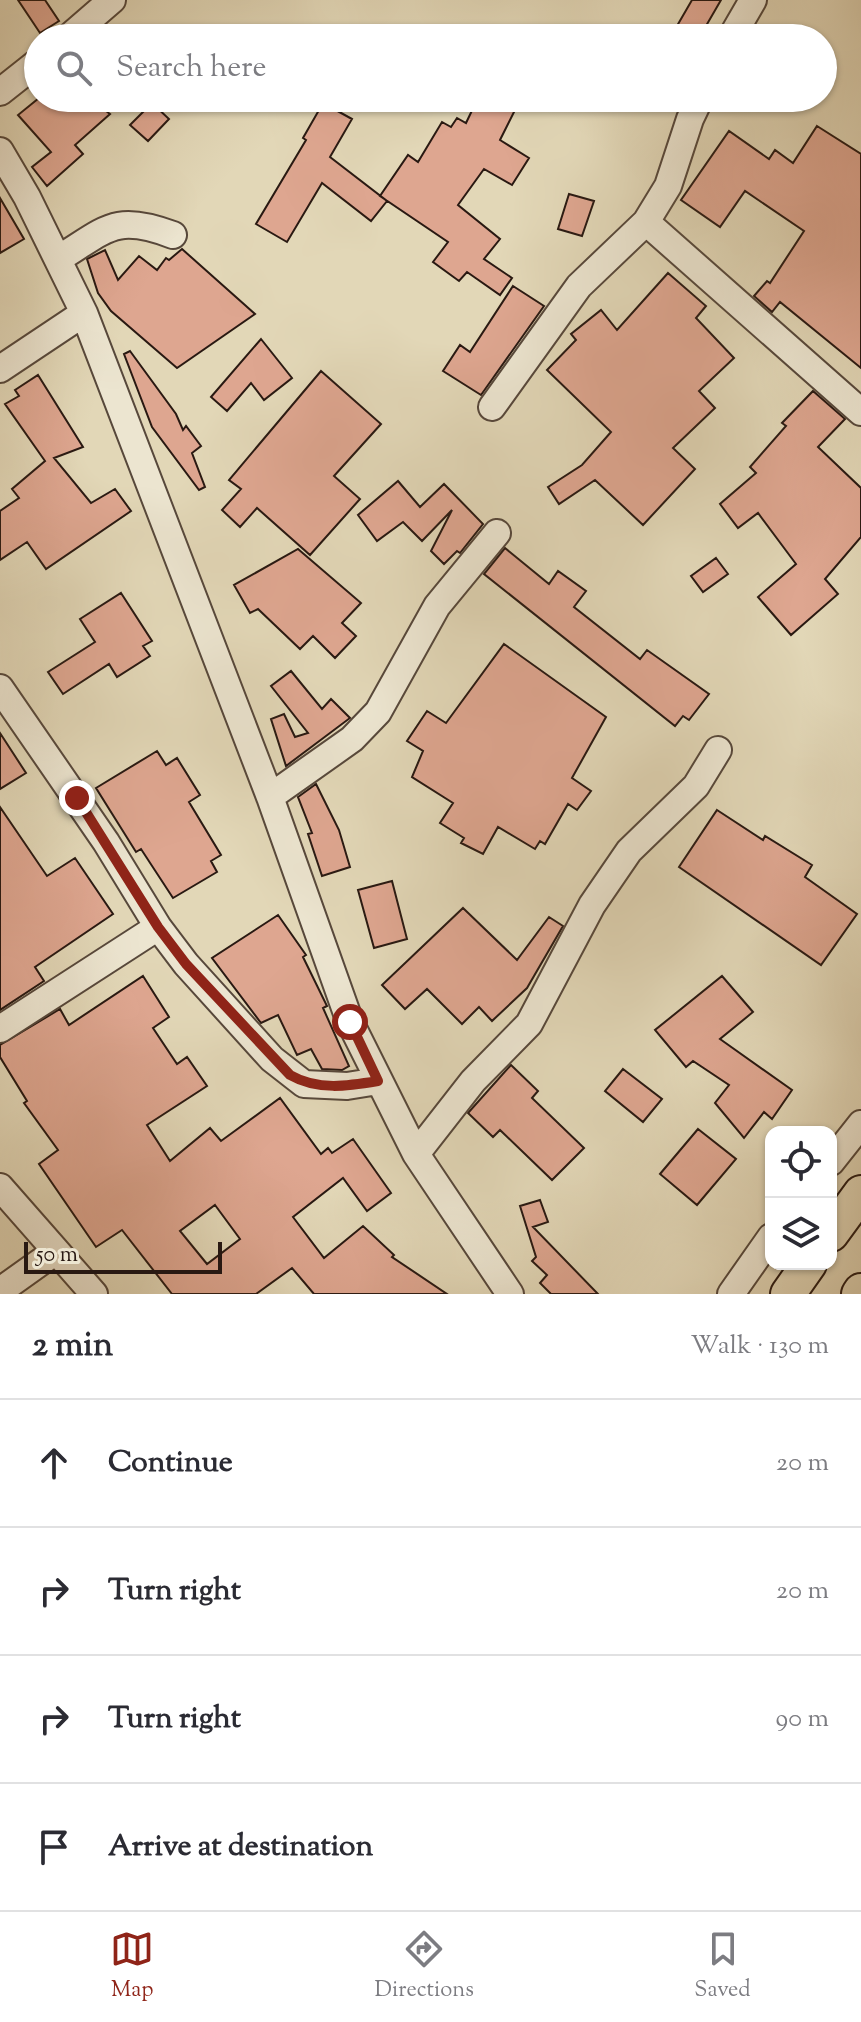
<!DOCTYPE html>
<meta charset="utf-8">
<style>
body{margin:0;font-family:"Sorts Mill Goudy",serif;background:#f2f2f3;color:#2b2b33}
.controls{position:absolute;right:24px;bottom:24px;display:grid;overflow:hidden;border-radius:16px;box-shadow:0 2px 6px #0004}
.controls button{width:72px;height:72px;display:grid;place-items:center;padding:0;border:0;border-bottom:2px solid #e1e1e2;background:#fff;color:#2b2b33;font:40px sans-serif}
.scale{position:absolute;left:24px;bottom:20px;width:198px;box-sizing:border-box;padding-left:8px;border:4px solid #291912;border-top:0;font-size:22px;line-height:28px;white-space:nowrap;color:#291912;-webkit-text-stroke:6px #ece5d0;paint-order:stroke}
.stop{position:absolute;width:24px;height:24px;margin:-18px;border:6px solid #8f2418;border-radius:50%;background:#fff}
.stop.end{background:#8f2418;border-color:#fff;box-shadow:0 2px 8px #0008}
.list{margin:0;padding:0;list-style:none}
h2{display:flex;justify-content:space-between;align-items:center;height:104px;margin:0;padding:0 32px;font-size:34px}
h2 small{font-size:26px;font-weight:400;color:#7c7c81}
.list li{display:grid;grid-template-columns:52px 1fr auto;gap:24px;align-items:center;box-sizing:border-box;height:128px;padding:0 32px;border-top:2px solid #e1e1e2}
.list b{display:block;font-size:30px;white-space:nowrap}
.list em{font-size:26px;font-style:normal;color:#7c7c81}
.icon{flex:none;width:44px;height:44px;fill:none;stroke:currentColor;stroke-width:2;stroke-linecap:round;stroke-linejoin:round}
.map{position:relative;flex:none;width:861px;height:1294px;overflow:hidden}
.search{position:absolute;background:#fff;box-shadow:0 2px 6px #0004;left:24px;right:24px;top:24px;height:88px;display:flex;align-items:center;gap:20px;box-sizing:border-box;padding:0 28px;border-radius:44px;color:#7c7c81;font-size:30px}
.sheet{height:616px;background:#fff}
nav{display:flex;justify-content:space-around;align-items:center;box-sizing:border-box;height:112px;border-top:2px solid #e1e1e2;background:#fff;font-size:22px;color:#7c7c81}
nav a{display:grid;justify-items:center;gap:4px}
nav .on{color:#8f2418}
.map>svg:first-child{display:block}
</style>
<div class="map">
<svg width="861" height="1294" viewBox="0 0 861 1294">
<rect width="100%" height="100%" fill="#e2d7b7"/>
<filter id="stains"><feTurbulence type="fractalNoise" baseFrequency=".0025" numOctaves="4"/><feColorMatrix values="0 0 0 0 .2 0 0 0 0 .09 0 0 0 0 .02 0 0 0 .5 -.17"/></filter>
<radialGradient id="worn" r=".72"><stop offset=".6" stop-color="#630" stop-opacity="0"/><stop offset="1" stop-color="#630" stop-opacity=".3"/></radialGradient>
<path fill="#dea690" stroke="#291912" stroke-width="2" fill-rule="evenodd" d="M 18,0 L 45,0 L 59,21 L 40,33 Z
M 692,0 L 721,0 L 699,38 L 670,38 Z
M 39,98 L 89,98 L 110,114 L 75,145 L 83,154 L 47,186 L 32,167 L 51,152 L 18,115 Z
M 478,98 L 521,98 L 500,140 L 529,158 L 512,185 L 484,169 L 458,205 L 500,239 L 484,259 L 512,278 L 500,295 L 467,272 L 459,281 L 433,262 L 448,242 L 380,196 L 408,155 L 418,162 L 442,122 L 451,127 L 457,118 L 466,123 Z
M 152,103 L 169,119 L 148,141 L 130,125 Z
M 323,103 L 352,119 L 330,157 L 387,201 L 371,221 L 322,183 L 287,242 L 256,224 L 306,140 L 303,138 Z
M 817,126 L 861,154 L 861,368 L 780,302 L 772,312 L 754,296 L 767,281 L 770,283 L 804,231 L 745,191 L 720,227 L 681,200 L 729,131 L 769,159 L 775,150 L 793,163 Z
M 569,194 L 594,201 L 582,236 L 558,229 Z
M 0,198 L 24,239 L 0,253 Z
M 182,249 L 255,314 L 177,368 L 111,311 L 98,293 L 87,259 L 105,250 L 118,280 L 139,256 L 157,270 L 166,258 L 169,260 Z
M 668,273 L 706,306 L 696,318 L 734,358 L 699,391 L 715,408 L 673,448 L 695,469 L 643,525 L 595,480 L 559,504 L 548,487 L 582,465 L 611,432 L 547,370 L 576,340 L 571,334 L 601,310 L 617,330 Z
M 513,286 L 544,306 L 481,395 L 443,371 L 460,345 L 470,352 Z
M 261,339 L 292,378 L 264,400 L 251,383 L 227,411 L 211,397 Z
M 130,351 L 176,414 L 183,430 L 186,426 L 201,446 L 192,453 L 205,487 L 199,490 L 152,427 L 124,354 Z
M 321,371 L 381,424 L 334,476 L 360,499 L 310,555 L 257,508 L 240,527 L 222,510 L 241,489 L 229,480 Z
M 38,375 L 83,447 L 54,458 L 91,503 L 115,489 L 131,511 L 46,569 L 27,542 L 0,560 L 0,511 L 19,498 L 12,489 L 45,461 L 5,404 L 19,396 L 15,390 Z
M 813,391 L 845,419 L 818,447 L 861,488 L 861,537 L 825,579 L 838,594 L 791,635 L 758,597 L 796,564 L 758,513 L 738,528 L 720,504 L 756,473 L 750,467 L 786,426 L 782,423 Z
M 398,481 L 420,507 L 444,484 L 483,524 L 460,553 L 457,551 L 444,564 L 431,551 L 452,510 L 422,541 L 403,522 L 377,541 L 358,515 Z
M 505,548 L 549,584 L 558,571 L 586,591 L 574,607 L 640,659 L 647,650 L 709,694 L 689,720 L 683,716 L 675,726 L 484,574 Z
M 298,549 L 361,603 L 342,623 L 356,636 L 335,658 L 313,636 L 300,649 L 258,609 L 250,613 L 234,585 Z
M 716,558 L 728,574 L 703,592 L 691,576 Z
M 121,593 L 152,641 L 143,646 L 150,656 L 117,677 L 109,664 L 63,694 L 48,672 L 95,642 L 80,619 Z
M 504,644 L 606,717 L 572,778 L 591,791 L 577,810 L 568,804 L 545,844 L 540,841 L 535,849 L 498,827 L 483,854 L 461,843 L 464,838 L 440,823 L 453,803 L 412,777 L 423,751 L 407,741 L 427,711 L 446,723 Z
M 291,671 L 322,709 L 331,699 L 350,718 L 286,766 L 271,719 L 284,714 L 295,737 L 308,733 L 271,686 Z
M 0,733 L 26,773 L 0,789 Z
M 157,751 L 166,765 L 177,758 L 200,795 L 189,802 L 221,855 L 211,861 L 217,872 L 173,898 L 141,849 L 136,852 L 96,788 Z
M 316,784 L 339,830 L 350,867 L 322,876 L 308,834 L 312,833 L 298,797 Z
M 0,807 L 47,876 L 75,858 L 113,914 L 35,967 L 44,981 L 0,1010 Z
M 717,810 L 763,840 L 765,836 L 812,865 L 805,877 L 857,914 L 821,965 L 679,867 Z
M 392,881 L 407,939 L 374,948 L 358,890 Z
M 463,908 L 517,960 L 549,917 L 563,926 L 527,988 L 492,1021 L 479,1007 L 462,1024 L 427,989 L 405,1009 L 382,985 Z
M 278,915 L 306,955 L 303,957 L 327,1006 L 323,1008 L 349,1066 L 342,1070 L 322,1069 L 311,1049 L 297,1055 L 278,1015 L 261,1023 L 212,958 Z
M 143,976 L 169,1017 L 153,1028 L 177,1064 L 187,1057 L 207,1086 L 147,1125 L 170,1161 L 210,1128 L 221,1141 L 280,1098 L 321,1154 L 328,1148 L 332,1153 L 353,1139 L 391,1193 L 367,1211 L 343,1178 L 293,1217 L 324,1258 L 363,1226 L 394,1255 L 392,1257 L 447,1294 L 314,1294 L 292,1268 L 256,1294 L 172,1294 L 122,1230 L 96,1247 L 39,1164 L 58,1150 L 24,1103 L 27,1101 L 0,1057 L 0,1045 L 60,1009 L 69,1025 ZM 215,1205 L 240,1239 L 207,1264 L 180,1231 Z
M 722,976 L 753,1012 L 720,1039 L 792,1090 L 772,1119 L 764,1112 L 744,1138 L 715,1103 L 729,1085 L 693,1061 L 686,1067 L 655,1030 Z
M 511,1065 L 538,1091 L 532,1098 L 584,1148 L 552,1180 L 500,1130 L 493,1137 L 468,1113 Z
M 623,1069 L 662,1099 L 643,1122 L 605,1091 Z
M 698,1129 L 736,1159 L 697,1205 L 660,1174 Z
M 540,1200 L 548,1222 L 533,1227 L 598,1294 L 551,1294 L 540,1283 L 547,1275 L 532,1261 L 536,1257 L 520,1206 Z"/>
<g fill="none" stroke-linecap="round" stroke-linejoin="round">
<g stroke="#57483b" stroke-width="30">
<path id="minor" d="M 68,38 L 112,0
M 731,38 L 753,0
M 0,92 L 38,62
M 0,151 L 27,197 L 84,313 L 270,797 L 350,1022 L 416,1154 L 510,1294
M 646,222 L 861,412
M 58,259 C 107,229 115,213 173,235
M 0,369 L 84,313
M 492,407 L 579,286 L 646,222 L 668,186 L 690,119 L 700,98
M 0,688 L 106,842 L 158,927 L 186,964 L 272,1059 L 304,1084 L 347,1086 L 378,1081
M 270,797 L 352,739 L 378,712 L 437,606 L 497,533
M 0,1029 L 158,927
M 416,1154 L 473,1081 L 529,1024 L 592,905 L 629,851 L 696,786 L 718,750
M 831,1162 L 861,1124
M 0,1187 L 94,1294
M 0,1291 L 56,1251
M 731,1294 L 771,1237"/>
</g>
<g stroke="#291912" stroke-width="38">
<path id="major" d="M 831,1234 L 861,1193
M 788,1294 L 809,1264
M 859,1294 L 861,1291"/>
</g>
<use href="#minor" stroke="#ece5d0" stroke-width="26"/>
<use href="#major" stroke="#e2d7b7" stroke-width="34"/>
</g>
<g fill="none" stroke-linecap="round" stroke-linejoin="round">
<path stroke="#8f2418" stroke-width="10" d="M 77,798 L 158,927 L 186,964 L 290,1075 C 318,1091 348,1086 378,1081 L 350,1022"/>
</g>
<rect width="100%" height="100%" filter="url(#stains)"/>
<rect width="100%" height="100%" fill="url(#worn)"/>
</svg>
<div class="controls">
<button><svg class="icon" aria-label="locate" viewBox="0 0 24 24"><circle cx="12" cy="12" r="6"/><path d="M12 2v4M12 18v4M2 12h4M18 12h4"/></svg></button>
<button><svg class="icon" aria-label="layers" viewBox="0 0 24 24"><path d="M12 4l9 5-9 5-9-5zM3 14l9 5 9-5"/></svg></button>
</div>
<div class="scale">50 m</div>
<div class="stop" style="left:350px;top:1022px"></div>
<div class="stop end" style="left:77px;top:798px"></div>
<div class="search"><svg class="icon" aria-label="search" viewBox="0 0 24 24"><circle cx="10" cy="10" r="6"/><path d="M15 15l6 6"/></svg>Search here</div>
</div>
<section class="sheet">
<h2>2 min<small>Walk · 130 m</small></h2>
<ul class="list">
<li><svg class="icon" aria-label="ahead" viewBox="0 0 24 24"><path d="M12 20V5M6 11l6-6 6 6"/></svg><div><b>Continue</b></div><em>20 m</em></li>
<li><svg class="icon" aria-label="right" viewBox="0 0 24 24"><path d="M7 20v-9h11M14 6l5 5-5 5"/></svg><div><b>Turn right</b></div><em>20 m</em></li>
<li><svg class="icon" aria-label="right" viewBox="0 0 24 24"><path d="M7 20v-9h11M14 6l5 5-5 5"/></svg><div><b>Turn right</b></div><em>90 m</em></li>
<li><svg class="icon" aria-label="arrive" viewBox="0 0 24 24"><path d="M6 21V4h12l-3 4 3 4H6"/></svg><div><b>Arrive at destination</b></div></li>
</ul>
</section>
<nav>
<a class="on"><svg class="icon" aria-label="map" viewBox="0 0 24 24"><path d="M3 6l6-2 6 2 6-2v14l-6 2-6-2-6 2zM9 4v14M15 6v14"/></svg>Map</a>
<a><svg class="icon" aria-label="directions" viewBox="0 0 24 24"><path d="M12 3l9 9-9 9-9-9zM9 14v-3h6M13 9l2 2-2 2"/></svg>Directions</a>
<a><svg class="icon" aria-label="saved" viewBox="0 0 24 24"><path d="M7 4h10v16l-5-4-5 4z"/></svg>Saved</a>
</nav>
